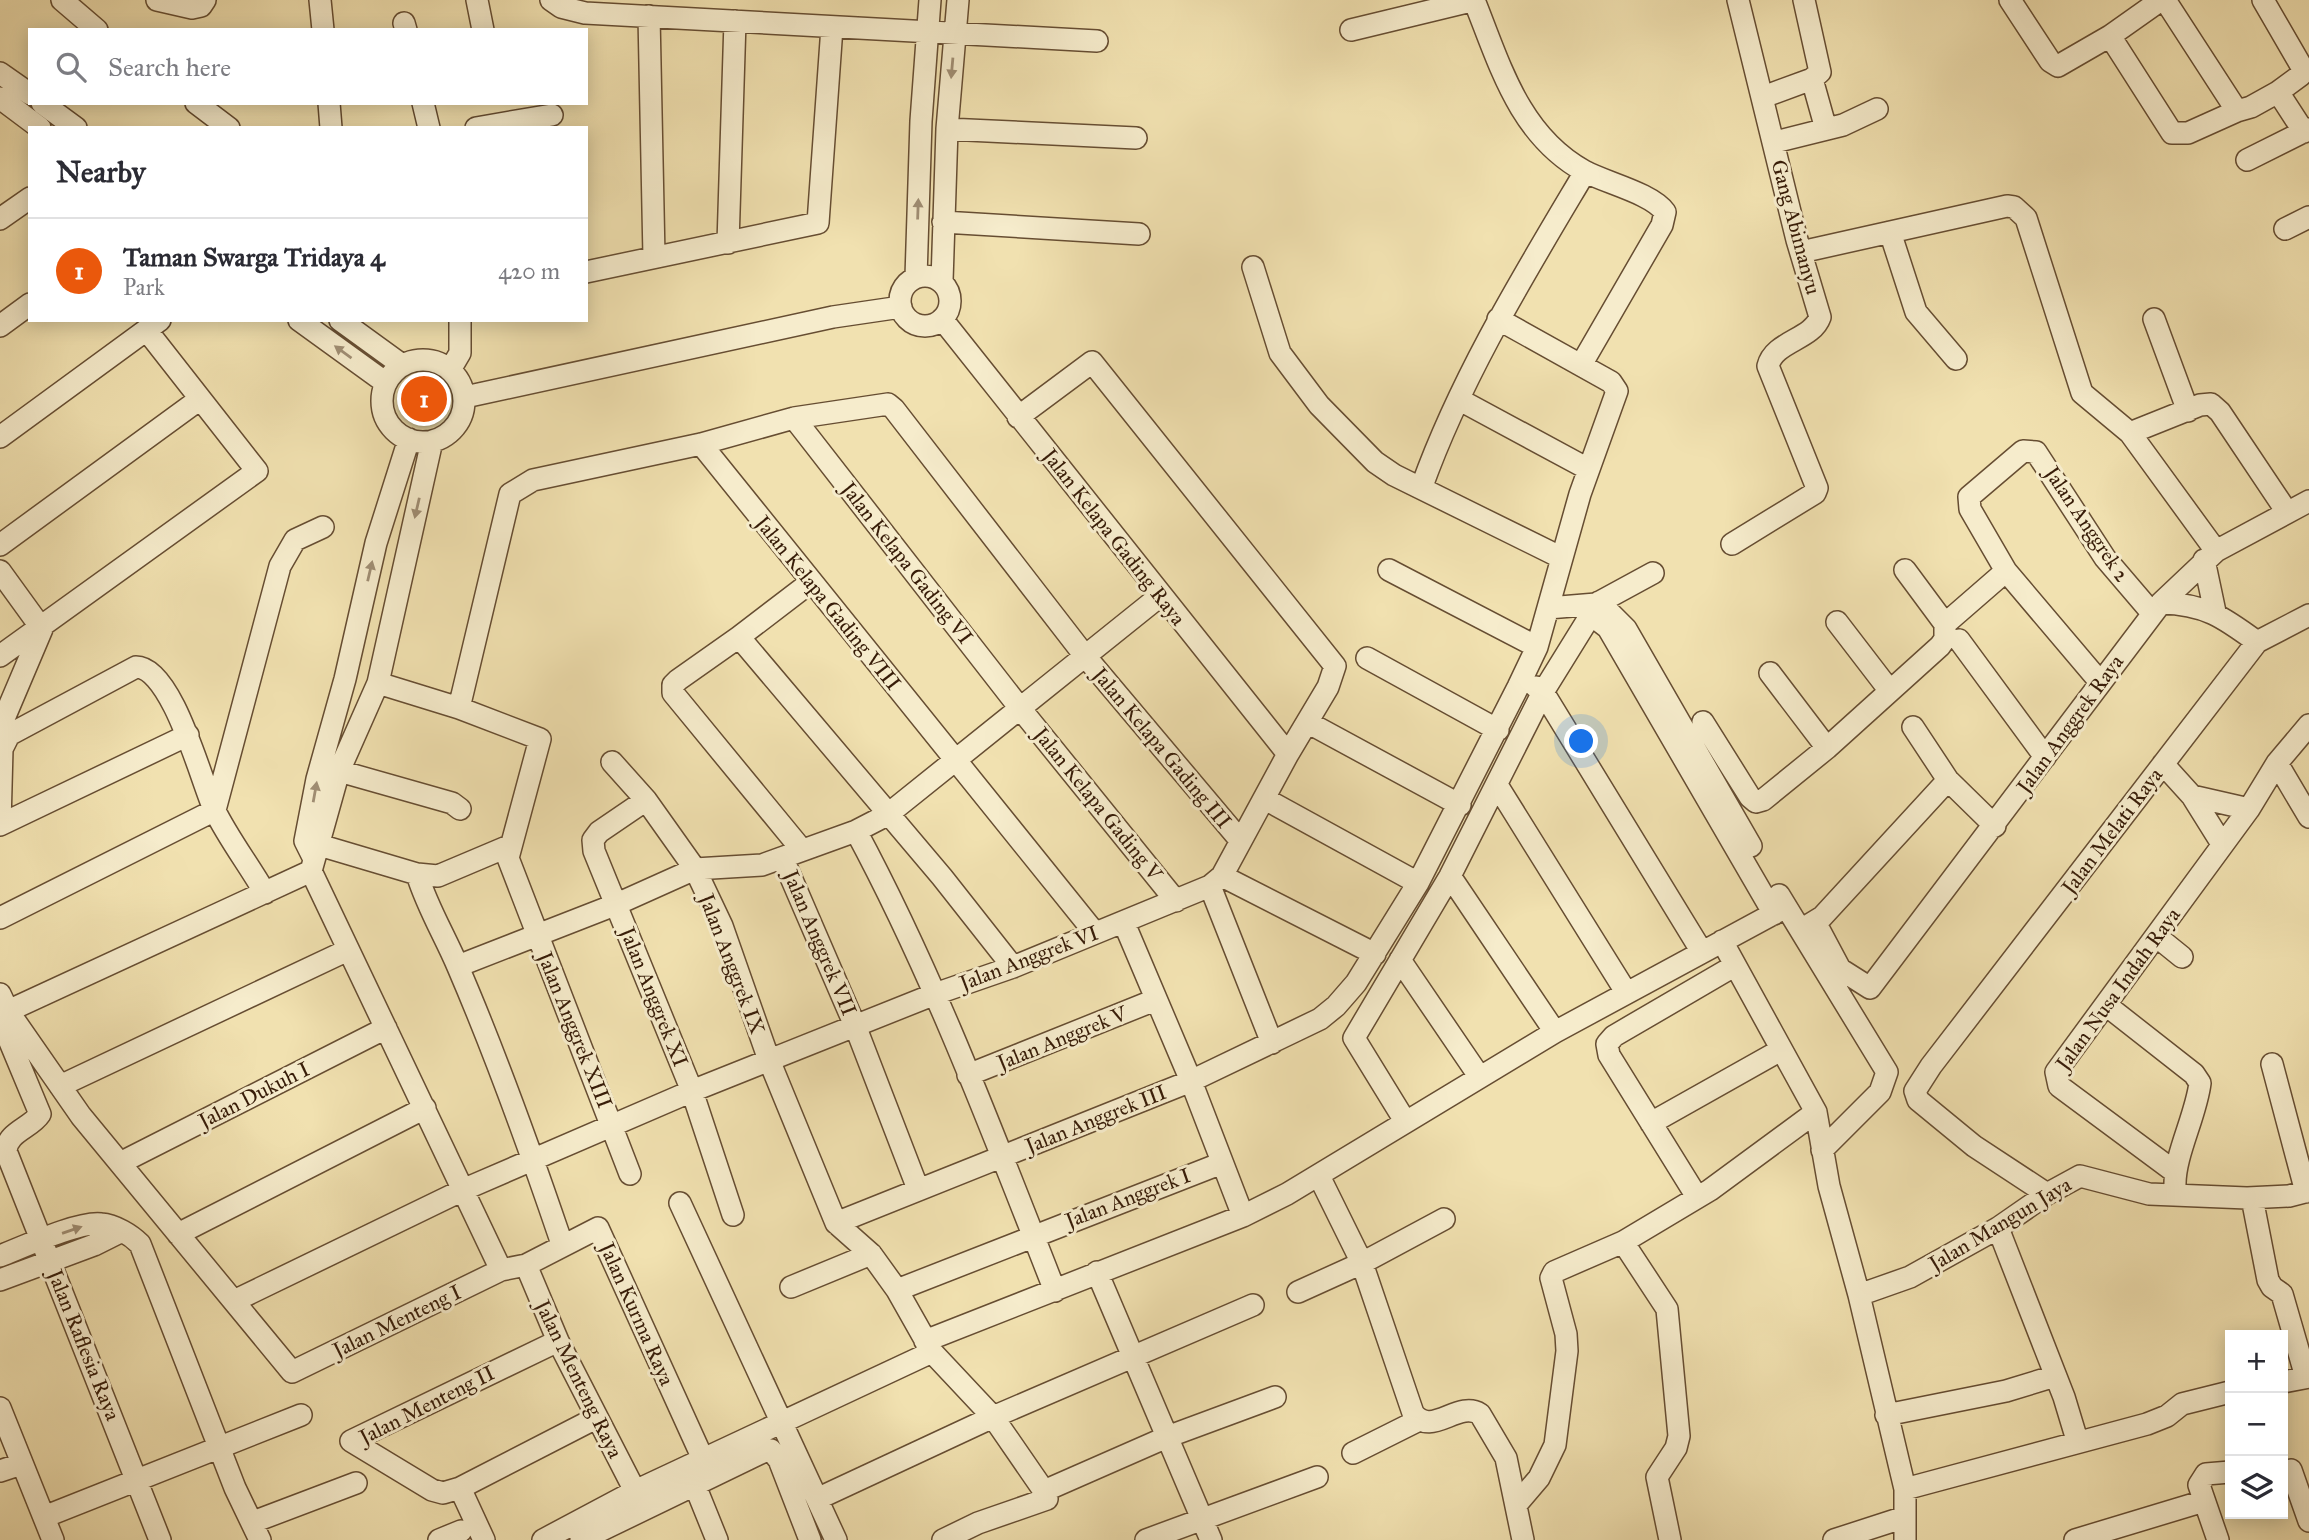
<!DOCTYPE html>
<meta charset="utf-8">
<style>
body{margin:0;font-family:"IM FELL Great Primer",serif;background:#f7f7f7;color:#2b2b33}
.controls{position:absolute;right:21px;bottom:21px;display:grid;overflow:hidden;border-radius:0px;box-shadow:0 4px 18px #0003}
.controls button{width:63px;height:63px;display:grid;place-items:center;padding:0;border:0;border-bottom:2px solid #e1e1e2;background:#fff;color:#2b2b33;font:35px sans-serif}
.you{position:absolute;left:1582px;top:742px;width:24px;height:24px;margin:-18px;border:5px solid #fff;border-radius:50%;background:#1a73e8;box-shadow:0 0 0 10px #1a73e833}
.badge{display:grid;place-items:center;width:46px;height:46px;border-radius:50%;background:#ea580c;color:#fff;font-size:23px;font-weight:700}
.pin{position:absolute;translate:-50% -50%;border:4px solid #fff;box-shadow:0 2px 7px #0006}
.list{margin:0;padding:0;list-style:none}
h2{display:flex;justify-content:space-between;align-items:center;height:91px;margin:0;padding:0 28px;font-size:30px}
h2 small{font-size:23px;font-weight:400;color:#7c7c81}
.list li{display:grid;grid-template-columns:46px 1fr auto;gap:21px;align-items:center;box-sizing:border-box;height:105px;padding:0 28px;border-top:2px solid #e1e1e2}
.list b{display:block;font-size:26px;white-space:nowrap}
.list p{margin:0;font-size:23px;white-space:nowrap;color:#7c7c81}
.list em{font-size:23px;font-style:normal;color:#7c7c81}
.icon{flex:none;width:38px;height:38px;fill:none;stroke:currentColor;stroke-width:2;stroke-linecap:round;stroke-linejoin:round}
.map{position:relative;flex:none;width:2309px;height:1540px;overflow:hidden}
.search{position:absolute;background:#fff;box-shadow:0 4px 18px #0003;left:28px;top:28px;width:560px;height:77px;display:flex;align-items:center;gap:18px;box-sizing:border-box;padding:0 24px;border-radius:0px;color:#7c7c81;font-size:26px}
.panel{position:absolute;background:#fff;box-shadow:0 4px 18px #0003;left:28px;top:126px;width:560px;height:196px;border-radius:0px}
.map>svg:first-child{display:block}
</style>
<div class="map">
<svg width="2309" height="1540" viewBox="0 0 2309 1540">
<rect width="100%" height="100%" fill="#f1e1b0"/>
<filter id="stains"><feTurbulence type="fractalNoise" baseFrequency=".00286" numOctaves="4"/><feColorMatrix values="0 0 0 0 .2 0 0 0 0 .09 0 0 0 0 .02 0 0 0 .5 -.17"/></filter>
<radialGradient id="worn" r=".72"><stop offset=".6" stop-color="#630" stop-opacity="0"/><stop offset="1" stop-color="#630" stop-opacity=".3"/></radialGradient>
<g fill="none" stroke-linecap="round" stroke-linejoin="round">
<g stroke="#664d32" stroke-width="24">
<path id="minor" d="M 62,0 L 97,30
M 157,0 L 192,8 L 201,6 L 205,0
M 320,0 L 323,30
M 477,0 L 483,30
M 551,0 L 561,7 L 585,13 L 1097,41
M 1474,0 C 1500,65 1519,135 1584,171 C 1606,183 1651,193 1665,212 L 1662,225 L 1581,365
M 2010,0 L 2050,61 L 2058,66 L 2110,36 L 2161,0
M 2165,0 L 2237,111 L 2251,107 L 2278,92 L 2304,132
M 2263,0 L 2303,69 L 2301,75 L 2278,92
M 649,16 L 654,257
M 404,23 L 406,30
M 1351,30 L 1475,0
M 2110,36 L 2172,133 L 2188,133 L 2237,111
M 0,73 L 30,94
M 1812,79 L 1826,129
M 1763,97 L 1812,79 L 1820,72 L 1804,0
M 0,98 L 40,128
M 42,103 L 76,128
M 196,103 L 229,128
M 329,103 L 331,128
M 423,103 L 429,128
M 476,128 L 552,115
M 947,129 L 1136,138
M 1775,142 L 1843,125 L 1877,109
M 2247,160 L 2309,129
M 0,219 L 30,198
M 943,222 L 1139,234
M 2285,229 L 2309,217
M 1890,232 L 1916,312 L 1956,359
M 728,243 L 735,21
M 1801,252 L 2007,206 L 2014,207 L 2026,218 L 2082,393 L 2130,433 L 2216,551
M 1253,267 L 1280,353 L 1319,405 L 1375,462 L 1394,475 L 1562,558
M 586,272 L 818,223 L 832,27
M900 301a25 25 0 1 1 50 0a25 25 0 1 1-50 0Z
M 916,277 L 921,121 L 930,0
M 942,281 L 947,129 L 958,0
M 942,319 L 1288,754
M 2154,319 L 2188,411
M 299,320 L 386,383
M 340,320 L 402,365
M 0,326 L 30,304
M382 401a41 41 0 1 1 82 0a41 41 0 1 1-82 0Z
M 450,370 L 460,353 L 460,320
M 465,397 L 833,317 L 901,307
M 1460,400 L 1588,469
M 794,418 L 1019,707 L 1176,901
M 2130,433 L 2200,405 L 2211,404 L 2220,412 L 2287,512
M 0,437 L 160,320
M 432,441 L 378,683 L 339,771 L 311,871 L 501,1270
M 701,444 L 1095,933
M 1422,486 C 1462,375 1525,273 1585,172
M 1732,544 L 1815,493 L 1817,488 L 1768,366 C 1774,341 1812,340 1820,317 L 1797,240 L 1738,0
M 0,545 L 200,399
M 2204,560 L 2215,612
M 1389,570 L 1537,647
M 1905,570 L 1945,624
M 0,571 L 42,629 L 0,728
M 811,582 L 739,637 L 942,877 L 1013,967
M 1599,602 L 1626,629 L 1751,846
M 2161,603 C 2205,604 2223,617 2257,642
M 1548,608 L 1596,604 L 1653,573
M 1837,622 L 1890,691
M 739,637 L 678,680 L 673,685 L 673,693 L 802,850
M 1959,640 L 2045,757
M 0,656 L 257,471 L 148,332
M 1367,658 L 1498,730
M 1770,673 L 1827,748
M 2100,682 L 2006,571 L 1970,509 L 1969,497 L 2023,451 L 2036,452 L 2105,558 L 2152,613
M 378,683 L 459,708 L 540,739 L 508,858 L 630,1174
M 1536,687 L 1543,692 L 1702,952
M 459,708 L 510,494 L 533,480 L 701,444 L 794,418 L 888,404 L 894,409 L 1085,656 L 1240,840
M 1307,722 L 1460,805
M 1703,722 L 1750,797 L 1756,802 L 1763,800 L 1827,748 L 1940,646 L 1945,639 L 1945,624 L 2006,571
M 1913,727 L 1948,780 L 1995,826
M 612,762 L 646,800 L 695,869 L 722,926 L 769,1060 L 836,1223 L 871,1254 L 897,1290 L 932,1352 L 993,1417 L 1044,1491 L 1047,1499 L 978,1523 L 943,1540
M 2277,763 L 2309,817
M 2163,764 L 2192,796 L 2222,844
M 339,771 L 452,803 L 460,809
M 1497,785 L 1626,992
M 2192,796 L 2249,809
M 1265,799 L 1418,883
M 646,800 L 599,832 L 593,840 L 594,851 L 692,1091 L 733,1215
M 0,824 L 2,749 L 9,735 L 136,667 C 172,667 201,780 214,809 C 228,838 249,865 265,893
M 0,825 L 188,735
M 856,831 C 935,978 994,1136 1055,1291
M 309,842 L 417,874 L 438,876 L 509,846
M 313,857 L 305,841 L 317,779 L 345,679 L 376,543 L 409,439
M 783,859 L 856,1028 L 918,1189
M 417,874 C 427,907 445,936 458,967 C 496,1055 529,1147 560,1238
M 1222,876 L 1375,954
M 1450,876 L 1555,1032
M 1210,886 L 1272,1043
M 1779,895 L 1887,1072 L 1880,1092 L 1822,1150
M 0,918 L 215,810 L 280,566 L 295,540 L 323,527
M 1815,922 L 1840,969 L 1870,988 L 2161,603 L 2216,551 L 2309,501
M 1124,923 L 1191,1081 L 1243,1216
M 1804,928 L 1822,917 L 1948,780
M 2156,936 L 2182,957
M 1722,941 L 1816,1112 L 1829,1186 L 1859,1295 L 1905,1489 L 1905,1540
M 1400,960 L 1479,1076
M 458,966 L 617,904 L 695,869 L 762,865 L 856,831 L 887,815 L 1160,596
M 0,994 L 8,1011 L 81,1116 L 292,1372 L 501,1270 L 526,1265 L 598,1228 L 703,1459
M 2106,1005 L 2194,1074 L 2200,1083 C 2196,1116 2174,1156 2175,1186
M 8,1011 L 311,871
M 0,1018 L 40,1114 C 31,1128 7,1132 6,1151 L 160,1540
M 2272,1064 L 2306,1192
M 968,1075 L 1155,1000
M 60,1086 L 348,950
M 1405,1121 L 1354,1038 L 1450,876 L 1543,692 L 1587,621 L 1595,618 L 1608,628 L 1774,914
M 1651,1123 L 1781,1050
M 122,1162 L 386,1028
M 2175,1172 L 2059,1086 L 2056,1072 L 2249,809 L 2277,763 L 2309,725
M 1319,1176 L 1362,1263 L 1413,1413 C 1431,1438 1458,1400 1480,1414 L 1506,1458 L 1523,1540
M 2047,1194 L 1974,1146 L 1918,1100 L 1915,1091 L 1931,1066 L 2257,642 L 2309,615
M 1697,1197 L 1609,1055 L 1607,1044 L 1614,1036 L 1734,966
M 2252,1198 L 2268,1280 L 2272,1287 L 2282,1294 L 2306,1377
M 680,1203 L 836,1540
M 836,1223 L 1191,1081 L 1320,1019 L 1336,1006 L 1356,983 L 1418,883 L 1518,687 L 1537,647 L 1580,494 L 1617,391 L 1611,382 L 1498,319
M 1998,1228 L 2064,1397 L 2077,1440
M 178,1234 L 425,1108
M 1623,1242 L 1667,1309 L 1679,1436 L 1676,1448 L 1657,1477 L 1670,1540
M 0,1256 C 23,1247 79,1221 101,1224 C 115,1225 131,1235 140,1244 L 235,1488 L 260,1540
M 526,1265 L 558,1341 L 635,1491
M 1097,1272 L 1211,1540
M 0,1280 L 94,1245 L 122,1231
M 791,1287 L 871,1254
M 897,1290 L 1222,1163
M 1298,1292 L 1362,1263 L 1444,1219
M 1859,1295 L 1910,1277 L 1998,1228 L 2047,1194 L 2080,1176 L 2149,1194 L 2247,1198 L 2289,1196 L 2309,1191
M 236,1300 L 465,1189 L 692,1091 L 935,994 L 1013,967 L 1210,886 L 1222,876 L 1288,754 L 1328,687 L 1335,666 L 1092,362 L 1018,417
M 558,1341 L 351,1441 L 432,1490 L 443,1493 L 460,1488 L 596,1418
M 925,1341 L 1243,1216 L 1287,1194 L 1555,1032 L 1786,907
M 2283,1382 L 2309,1377
M 0,1408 L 53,1540
M 1886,1415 L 2006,1391 L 2055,1376
M 1353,1453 L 1419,1420
M 2291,1470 L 2309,1521
M 0,1471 L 21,1464
M 694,1483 L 717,1540
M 460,1488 L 484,1540
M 1905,1489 L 2147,1424 L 2167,1416 L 2182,1404 L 2230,1392
M 1044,1491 L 1167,1437 L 1275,1397
M 817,1499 L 993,1417 L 1253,1305
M 1516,1505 L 1539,1478 L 1555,1445 L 1567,1351 L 1566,1334 L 1551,1278 L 1554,1272 L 1623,1242 L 1710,1190 L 1816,1112
M 44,1517 L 301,1415
M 253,1522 L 356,1483
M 439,1540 L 461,1531
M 543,1540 L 635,1491 L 932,1352
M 581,1540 L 767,1450 L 771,1450 L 779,1460 L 810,1540
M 1146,1540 L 1317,1477
M 1834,1540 L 1905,1517
M 2075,1540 L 2204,1501
M 2218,1540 L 2199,1485 L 2206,1474 L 2230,1472"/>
</g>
<use href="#minor" stroke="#f6eccc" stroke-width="21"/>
</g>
<defs><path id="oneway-solid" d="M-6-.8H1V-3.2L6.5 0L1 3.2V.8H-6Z" transform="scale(1.75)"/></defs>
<g fill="#a08e74">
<use href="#oneway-solid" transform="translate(952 68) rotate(95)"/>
<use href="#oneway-solid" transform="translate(918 209) rotate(-88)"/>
<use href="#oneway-solid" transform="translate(343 352) rotate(-144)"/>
<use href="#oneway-solid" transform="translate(417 508) rotate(103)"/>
<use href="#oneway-solid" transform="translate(370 571) rotate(-77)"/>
<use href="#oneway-solid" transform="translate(315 792) rotate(-80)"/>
<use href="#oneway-solid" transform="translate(72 1230) rotate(-19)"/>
</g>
<g text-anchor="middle" stroke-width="6" stroke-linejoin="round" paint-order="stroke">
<g font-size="21" fill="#371c08" stroke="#f6eccc">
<text transform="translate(1796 227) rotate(75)" y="7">Gang Abimanyu</text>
<text transform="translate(2087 524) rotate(56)" y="7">Jalan Anggrek 2</text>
<text transform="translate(1114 537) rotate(52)" y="7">Jalan Kelapa Gading Raya</text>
<text transform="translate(907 563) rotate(52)" y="7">Jalan Kelapa Gading VI</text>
<text transform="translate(828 603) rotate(51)" y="7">Jalan Kelapa Gading VIII</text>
<text transform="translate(2070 724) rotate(-54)" y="7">Jalan Anggrek Raya</text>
<text transform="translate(1162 748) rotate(50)" y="7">Jalan Kelapa Gading III</text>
<text transform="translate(1098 804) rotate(51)" y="7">Jalan Kelapa Gading V</text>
<text transform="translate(2112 831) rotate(-53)" y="7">Jalan Melati Raya</text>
<text transform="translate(820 943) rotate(67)" y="7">Jalan Anggrek VII</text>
<text transform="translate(1029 958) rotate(-21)" y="7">Jalan Anggrek VI</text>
<text transform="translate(732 964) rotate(69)" y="7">Jalan Anggrek IX</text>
<text transform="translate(2118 989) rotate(-54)" y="7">Jalan Nusa Indah Raya</text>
<text transform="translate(654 997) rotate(68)" y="7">Jalan Anggrek XI</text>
<text transform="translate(575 1030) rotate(68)" y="7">Jalan Anggrek XIII</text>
<text transform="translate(1062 1038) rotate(-22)" y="7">Jalan Anggrek V</text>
<text transform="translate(254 1095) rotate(-27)" y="7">Jalan Dukuh I</text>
<text transform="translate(1096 1119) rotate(-22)" y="7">Jalan Anggrek III</text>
<text transform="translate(1128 1198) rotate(-21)" y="7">Jalan Anggrek I</text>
<text transform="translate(2000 1224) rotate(-31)" y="7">Jalan Mangun Jaya</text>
<text transform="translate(637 1314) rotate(66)" y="7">Jalan Kurma Raya</text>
<text transform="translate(397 1321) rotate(-26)" y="7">Jalan Menteng I</text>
<text transform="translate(84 1345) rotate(68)" y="7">Jalan Raflesia Raya</text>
<text transform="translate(579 1379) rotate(64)" y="7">Jalan Menteng Raya</text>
<text transform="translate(427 1405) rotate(-27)" y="7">Jalan Menteng II</text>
</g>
</g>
<rect width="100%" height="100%" filter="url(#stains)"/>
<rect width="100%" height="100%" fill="url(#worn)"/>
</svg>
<div class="controls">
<button>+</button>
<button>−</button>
<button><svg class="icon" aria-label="layers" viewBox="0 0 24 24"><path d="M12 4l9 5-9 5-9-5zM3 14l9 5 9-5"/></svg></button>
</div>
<div class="you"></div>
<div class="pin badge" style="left:424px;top:399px">1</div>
<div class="search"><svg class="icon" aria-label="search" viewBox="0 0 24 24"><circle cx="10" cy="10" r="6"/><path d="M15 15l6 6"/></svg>Search here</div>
<section class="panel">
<h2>Nearby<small></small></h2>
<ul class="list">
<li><span class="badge">1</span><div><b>Taman Swarga Tridaya 4</b><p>Park</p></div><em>420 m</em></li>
</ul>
</section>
</div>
